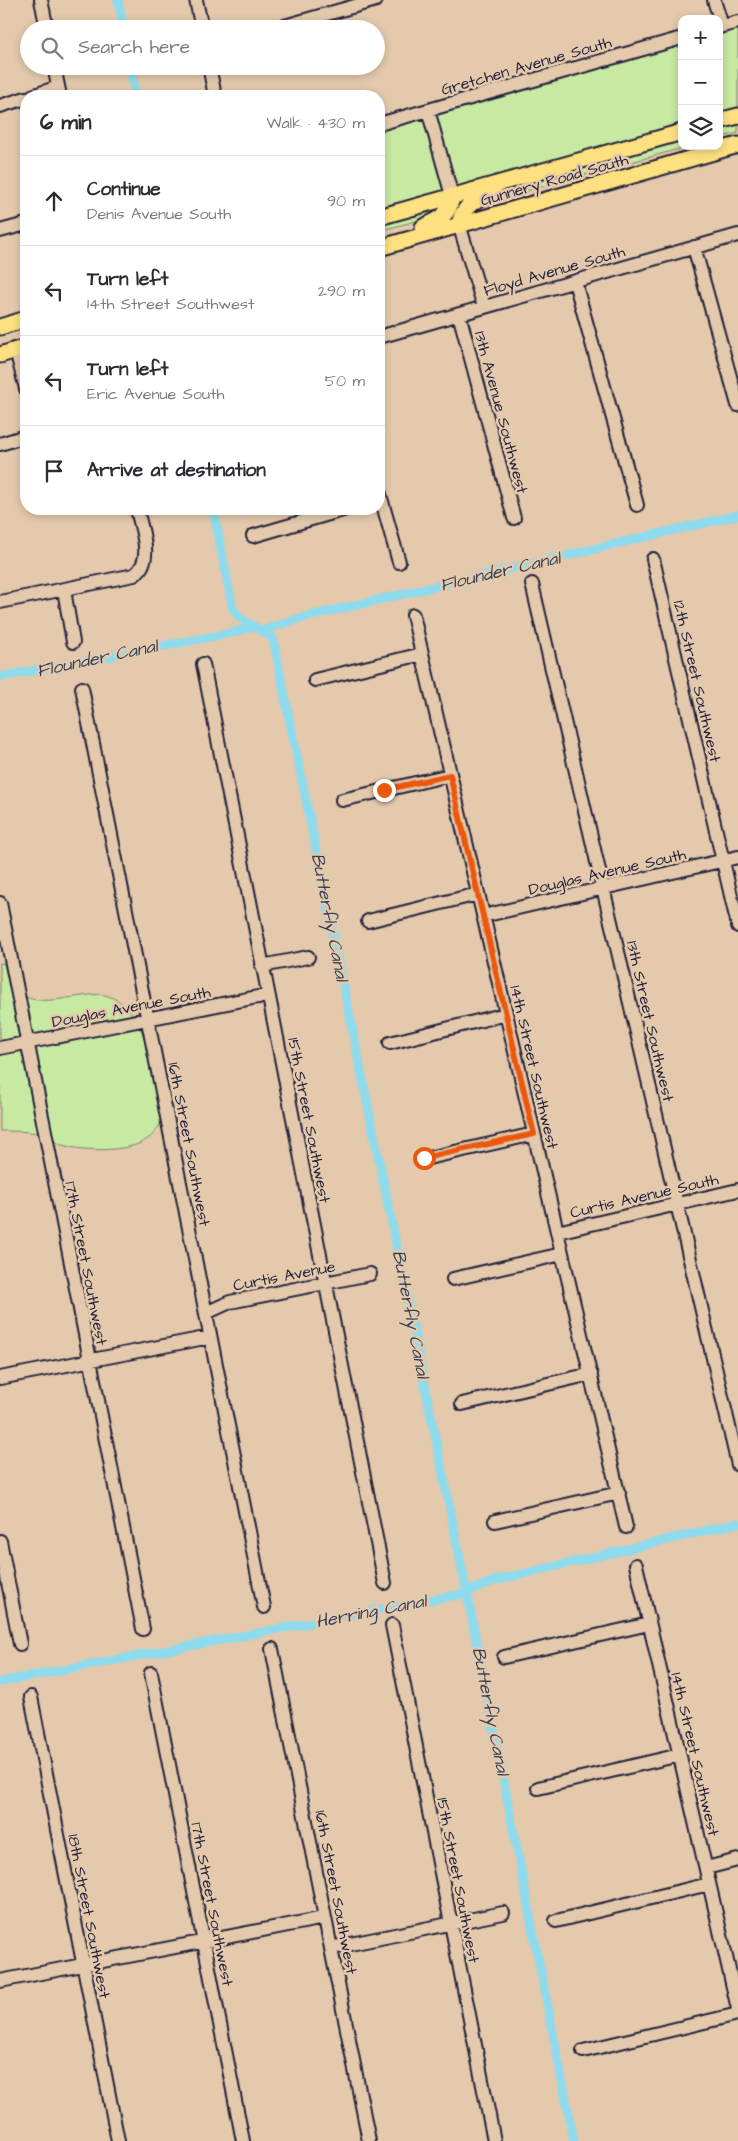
<!DOCTYPE html>
<meta charset="utf-8">
<style>
body{margin:0;font-family:"Architects Daughter",sans-serif;background:#f7f7f7;color:#2b2b33}
.controls{position:absolute;right:15px;top:15px;display:grid;overflow:hidden;border-radius:10px;box-shadow:0 2px 8px #0003}
.controls button{width:45px;height:45px;display:grid;place-items:center;padding:0;border:0;border-bottom:1px solid #e1e1e2;background:#fff;color:#2b2b33;font:25px sans-serif}
.stop{position:absolute;width:15px;height:15px;margin:-11px;border:4px solid #ea580c;border-radius:50%;background:#fff}
.stop.end{background:#ea580c;border-color:#fff;box-shadow:0 1px 5px #0008}
.list{margin:0;padding:0;list-style:none}
h2{display:flex;justify-content:space-between;align-items:center;height:65px;margin:0;padding:0 20px;font-size:21px}
h2 small{font-size:16px;font-weight:400;color:#7c7c81}
.list li{display:grid;grid-template-columns:32px 1fr auto;gap:15px;align-items:center;box-sizing:border-box;height:90px;padding:0 20px;border-top:1px solid #e1e1e2}
.list b{display:block;font-size:19px;white-space:nowrap}
.list p{margin:0;font-size:16px;white-space:nowrap;color:#7c7c81}
.list em{font-size:16px;font-style:normal;color:#7c7c81}
.icon{flex:none;width:28px;height:28px;fill:none;stroke:currentColor;stroke-width:2;stroke-linecap:round;stroke-linejoin:round}
.map{position:relative;flex:none;width:738px;height:2141px;overflow:hidden}
.search{position:absolute;background:#fff;box-shadow:0 2px 8px #0003;left:20px;top:20px;width:365px;height:55px;display:flex;align-items:center;gap:12px;box-sizing:border-box;padding:0 18px;border-radius:28px;color:#7c7c81;font-size:19px}
.panel{position:absolute;background:#fff;box-shadow:0 2px 8px #0003;left:20px;top:90px;width:365px;height:425px;border-radius:20px}
.map>svg:first-child{display:block}
</style>
<div class="map">
<svg width="738" height="2141" viewBox="0 0 738 2141">
<rect width="100%" height="100%" fill="#e4c9ac"/>
<filter id="ink" filterUnits="userSpaceOnUse"><feTurbulence type="fractalNoise" baseFrequency=".02" numOctaves="2"/><feDisplacementMap in="SourceGraphic" scale="10" xChannelSelector="R" yChannelSelector="G"/><feConvolveMatrix kernelMatrix="1 2 1 2 8 2 1 2 1" color-interpolation-filters="sRGB"/></filter>
<g filter="url(#ink)">
<path fill="#c7e9a2" stroke="#74866e" d="M 738,26 L 738,112 L 719,117 L 719,32 Z
M 682,42 L 682,127 L 379,213 L 379,128 Z
M 738,121 L 738,133 L 719,138 L 719,126 Z
M 682,136 L 682,146 L 690,146 L 478,204 C 492,195 510,197 521,181 Z
M 446,203 L 438,215 L 379,231 L 379,222 Z
M 0,963 L 4,964 C 6,970 6,977 9,982 C 24,1009 57,999 82,996 C 90,995 100,993 108,996 C 137,1005 148,1044 154,1071 C 157,1085 166,1108 161,1122 C 155,1138 139,1146 122,1148 C 104,1151 79,1150 62,1145 C 55,1142 49,1136 42,1134 C 28,1131 14,1131 0,1131 Z"/>
<g fill="none" stroke-linecap="round" stroke-linejoin="round">
<path stroke="#8edbee" stroke-width="9" d="M 118,0 L 124,29
M 130,66 L 136,96
M 213,509 L 233,609 L 240,618 L 273,638 L 467,1593 L 574,2141
M 262,631 L 297,619 L 738,515
M 0,677 L 236,632 L 254,626
M 0,1682 L 467,1593 L 493,1581 L 738,1523"/>
<g stroke="#22223b" stroke-width="16">
<path id="minor" d="M 41,0 L 47,29
M 196,0 L 202,29
M 714,0 L 722,26
M 719,27 L 738,22
M 274,29 L 376,0
M 54,66 L 60,96
M 209,66 L 215,96
M 32,96 L 58,87
M 0,106 L 26,98
M 428,110 L 452,196
M 379,124 L 682,38
M 459,224 L 484,307
M 0,231 L 26,224
M 694,247 L 738,405
M 575,282 L 637,505
M 459,314 L 514,518
M 379,337 L 738,235
M 16,350 L 26,389
M 0,444 L 26,436
M 379,491 L 399,562
M 253,536 L 346,509
M 653,559 L 738,926
M 532,584 L 738,1465
M 64,590 L 73,642
M 0,602 L 134,575 C 155,560 141,530 137,509
M 413,615 L 626,1527
M 203,664 L 385,1583
M 315,680 L 422,654
M 82,688 L 264,1607
M 342,800 L 450,775
M 0,903 L 143,1629
M 483,916 L 738,857
M 368,921 L 478,894
M 262,966 L 308,957
M 390,1043 L 506,1014
M 0,1048 L 268,995
M 424,1159 L 534,1134
M 557,1232 L 738,1190
M 453,1279 L 562,1254
M 206,1313 L 230,1302 L 370,1274
M 0,1378 L 210,1337
M 462,1404 L 591,1374
M 495,1521 L 619,1493
M 0,1541 L 20,1644
M 636,1565 L 738,2009
M 392,1625 L 494,2141
M 272,1649 L 369,2141
M 504,1657 L 649,1624
M 151,1673 L 243,2141
M 31,1697 L 118,2141
M 538,1788 L 680,1755
M 706,1868 L 738,1860
M 556,1921 L 709,1884
M 331,1948 L 503,1913
M 0,1981 L 324,1918
M 583,2051 L 738,2014"/>
</g>
<g stroke="#22223b" stroke-width="19">
<path id="major" d="M 719,121 L 738,116
M 379,217 L 682,132
M 459,224 C 463,205 476,199 494,193
M 423,227 C 439,220 450,215 452,196
M 379,248 L 738,145
M 0,327 L 26,319
M 0,355 L 26,347"/>
</g>
<use href="#minor" stroke="#e4c9ac" stroke-width="12"/>
<use href="#major" stroke="#fde080" stroke-width="15"/>
</g>
</g>
<g fill="none" stroke-linecap="round" stroke-linejoin="round" filter="url(#ink)">
<path stroke="#ea580c" stroke-width="6" d="M 384,790 L 450,775 L 534,1134 L 424,1158"/>
</g>
<g text-anchor="middle" stroke-width="5" stroke-linejoin="round" paint-order="stroke">
<g font-size="16" fill="#22223b" stroke="#e4c9ac">
<text transform="translate(526 65) rotate(-16)" y="6">Gretchen Avenue South</text>
<text transform="translate(554 179) rotate(-16)" y="6">Gunnery Road South</text>
<text transform="translate(554 270) rotate(-16)" y="6">Floyd Avenue South</text>
<text transform="translate(502 412) rotate(75)" y="6">13th Avenue Southwest</text>
<text transform="translate(698 681) rotate(77)" y="6">12th Street Southwest</text>
<text transform="translate(607 871) rotate(-13)" y="6">Douglas Avenue South</text>
<text transform="translate(131 1006) rotate(-11)" y="6">Douglas Avenue South</text>
<text transform="translate(651 1021) rotate(77)" y="6">13th Street Southwest</text>
<text transform="translate(535 1067) rotate(77)" y="6">14th Street Southwest</text>
<text transform="translate(310 1120) rotate(79)" y="6">15th Street Southwest</text>
<text transform="translate(190 1144) rotate(79)" y="6">16th Street Southwest</text>
<text transform="translate(644 1195) rotate(-13)" y="6">Curtis Avenue South</text>
<text transform="translate(87 1263) rotate(79)" y="6">17th Street Southwest</text>
<text transform="translate(284 1275) rotate(-11)" y="6">Curtis Avenue</text>
<text transform="translate(696 1754) rotate(77)" y="6">14th Street Southwest</text>
<text transform="translate(459 1880) rotate(79)" y="6">15th Street Southwest</text>
<text transform="translate(337 1892) rotate(79)" y="6">16th Street Southwest</text>
<text transform="translate(213 1904) rotate(79)" y="6">17th Street Southwest</text>
<text transform="translate(90 1916) rotate(79)" y="6">18th Street Southwest</text>
</g>
<g font-size="18" font-style="italic" fill="#323e56" stroke="#e4c9ac">
<text transform="translate(500 571) rotate(-13)" y="6">Flounder Canal</text>
<text transform="translate(97 658) rotate(-12)" y="6">Flounder Canal</text>
<text transform="translate(330 917) rotate(79)" y="6">Butterfly Canal</text>
<text transform="translate(411 1314) rotate(79)" y="6">Butterfly Canal</text>
<text transform="translate(371 1611) rotate(-11)" y="6">Herring Canal</text>
<text transform="translate(491 1711) rotate(79)" y="6">Butterfly Canal</text>
</g>
</g>
</svg>
<div class="controls">
<button>+</button>
<button>−</button>
<button><svg class="icon" aria-label="layers" viewBox="0 0 24 24"><path d="M12 4l9 5-9 5-9-5zM3 14l9 5 9-5"/></svg></button>
</div>
<div class="stop" style="left:424px;top:1158px"></div>
<div class="stop end" style="left:384px;top:790px"></div>
<div class="search"><svg class="icon" aria-label="search" viewBox="0 0 24 24"><circle cx="10" cy="10" r="6"/><path d="M15 15l6 6"/></svg>Search here</div>
<section class="panel">
<h2>6 min<small>Walk · 430 m</small></h2>
<ul class="list">
<li><svg class="icon" aria-label="ahead" viewBox="0 0 24 24"><path d="M12 20V5M6 11l6-6 6 6"/></svg><div><b>Continue</b><p>Denis Avenue South</p></div><em>90 m</em></li>
<li><svg class="icon" aria-label="left" viewBox="0 0 24 24"><path d="M17 20v-9H6M10 6l-5 5 5 5"/></svg><div><b>Turn left</b><p>14th Street Southwest</p></div><em>290 m</em></li>
<li><svg class="icon" aria-label="left" viewBox="0 0 24 24"><path d="M17 20v-9H6M10 6l-5 5 5 5"/></svg><div><b>Turn left</b><p>Eric Avenue South</p></div><em>50 m</em></li>
<li><svg class="icon" aria-label="arrive" viewBox="0 0 24 24"><path d="M6 21V4h12l-3 4 3 4H6"/></svg><div><b>Arrive at destination</b></div></li>
</ul>
</section>
</div>
